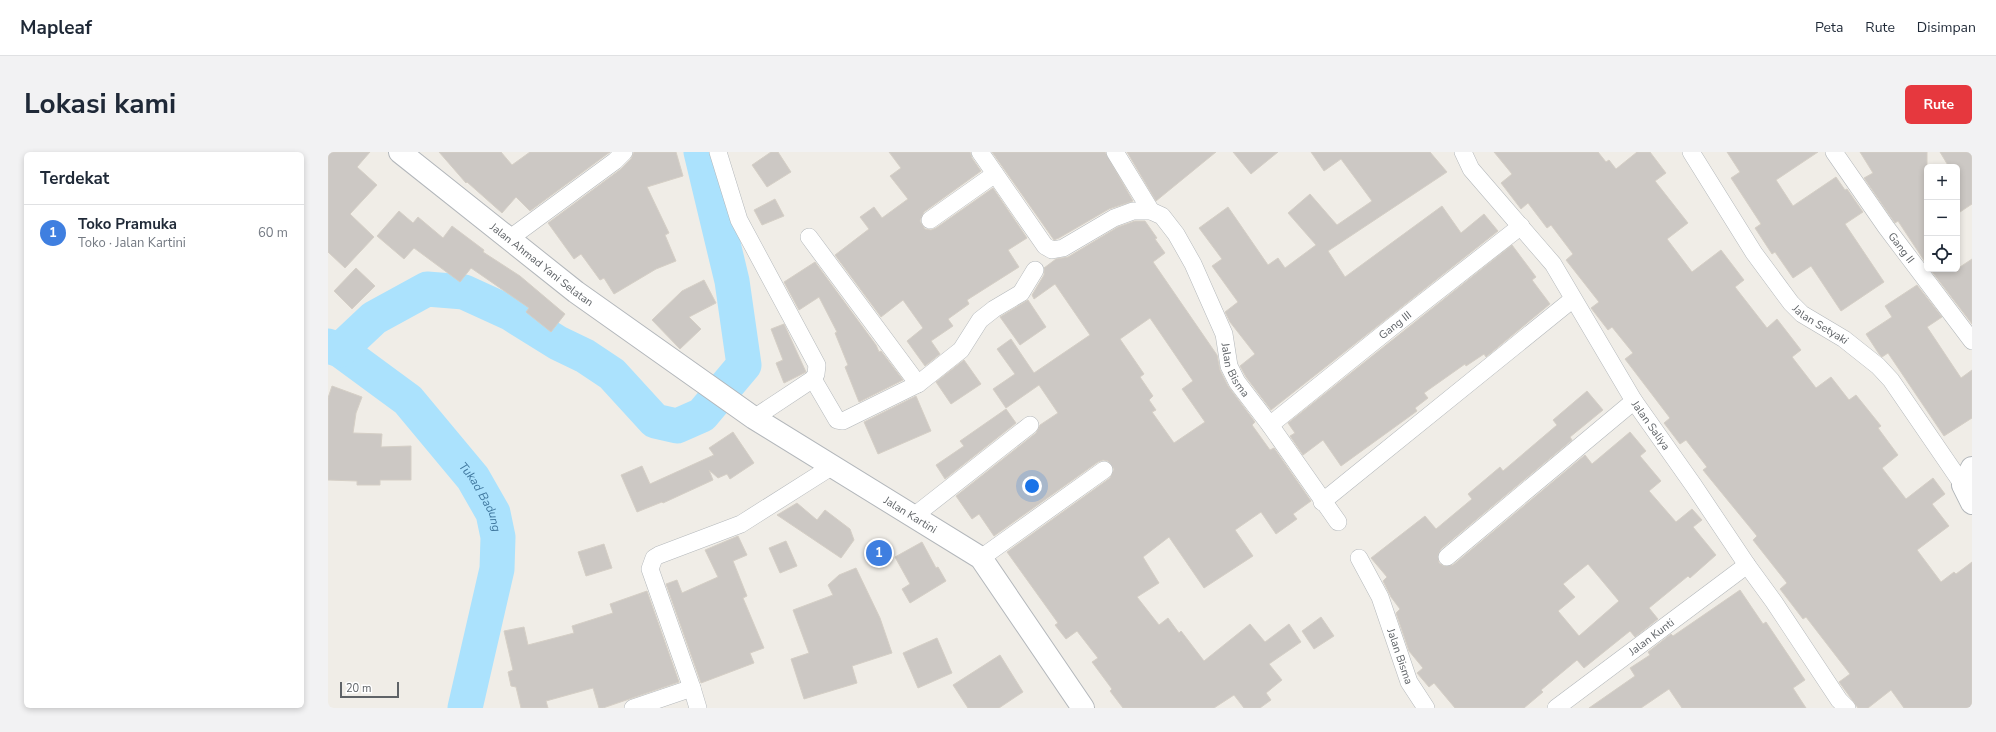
<!DOCTYPE html>
<html lang="id">
<meta charset="utf-8">
<style>
body{margin:0;font-family:"Nunito Sans",sans-serif;background:#f2f2f3;color:#1f2937}
.controls{position:absolute;right:12px;top:12px;display:grid;overflow:hidden;border-radius:6px;box-shadow:0 2px 6px #0003}
.controls button{width:36px;height:36px;display:grid;place-items:center;padding:0;border:0;border-bottom:1px solid #e0e1e3;background:#fff;color:#1f2937;font:20px sans-serif}
.scale{position:absolute;left:12px;bottom:10px;width:59px;box-sizing:border-box;padding-left:4px;border:2px solid #5f6367;border-top:0;font-size:11px;line-height:14px;white-space:nowrap;color:#5f6367;-webkit-text-stroke:3px #fff;paint-order:stroke}
.you{position:absolute;left:704px;top:334px;width:14px;height:14px;margin:-10px;border:3px solid #fff;border-radius:50%;background:#1a73e8;box-shadow:0 0 0 6px #1a73e833}
.badge{display:grid;place-items:center;width:26px;height:26px;border-radius:50%;background:#e6383e;color:#fff;font-size:13px;font-weight:700}
.pin{position:absolute;translate:-50% -50%;border:2px solid #fff;box-shadow:0 1px 4px #0006}
.list{margin:0;padding:0;list-style:none}
h2{display:flex;justify-content:space-between;align-items:center;height:52px;margin:0;padding:0 16px;font-size:17px}
h2 small{font-size:13px;font-weight:400;color:#747a83}
.list li{display:grid;grid-template-columns:26px 1fr auto;gap:12px;align-items:center;box-sizing:border-box;height:56px;padding:0 16px;border-top:1px solid #e0e1e3}
.list b{display:block;font-size:15px;white-space:nowrap}
.list p{margin:0;font-size:13px;white-space:nowrap;color:#747a83}
.list em{font-size:13px;font-style:normal;color:#747a83}
.icon{flex:none;width:22px;height:22px;fill:none;stroke:currentColor;stroke-width:2;stroke-linecap:round;stroke-linejoin:round}
.map{position:relative;flex:none;width:1644px;height:556px;overflow:hidden;border-radius:6px}
header{display:flex;align-items:center;gap:24px;box-sizing:border-box;height:56px;padding:0 20px;background:#fff;border-bottom:1px solid #e0e1e3}
header strong{font-size:19px}
nav{display:flex;gap:22px;margin-inline-start:auto;font-size:14px}
.intro{display:flex;align-items:center;justify-content:space-between;box-sizing:border-box;height:96px;padding:0 24px}
h1{margin:0;font-size:28px}
.button{padding:10px 18px;border-radius:6px;background:#e6383e;color:#fff;font-size:14px;font-weight:700}
main{display:flex;gap:24px;padding:0 24px}
aside{flex:1;background:#fff;border-radius:6px;box-shadow:0 2px 6px #0003}
.map>svg:first-child{display:block}
</style>
<header>
<strong>Mapleaf</strong>
<nav><a>Peta</a><a>Rute</a><a>Disimpan</a></nav>
</header>
<div class="intro"><h1>Lokasi kami</h1><a class="button">Rute</a></div>
<main>
<aside>
<h2>Terdekat<small></small></h2>
<ul class="list">
<li><span class="badge" style="background:#3f7fe0">1</span><div><b>Toko Pramuka</b><p>Toko · Jalan Kartini</p></div><em>60 m</em></li>
</ul>
</aside>
<div class="map">
<svg width="1644" height="556" viewBox="0 0 1644 556">
<rect width="100%" height="100%" fill="#f0ede7"/>
<g fill="none" stroke-linecap="round" stroke-linejoin="round">
<g stroke="#abe2fd" stroke-width="35">
<path id="s1" d="M 0,194 L 12,198 L 80,248 L 145,326 L 165,361 L 170,385 L 169,417 L 137,556"/>
<path d="M 12,198 L 46,166 L 99,137 L 136,140 L 182,161 L 230,191 L 257,204 L 284,222 L 327,269 L 349,274 L 374,263 L 416,213 L 404,129 L 373,0"/>
</g>
</g>
<path fill="#ccc8c4" stroke="#d5cfc6" fill-rule="evenodd" d="M 0,0 L 42,0 L 29,15 L 49,33 L 22,62 L 46,85 L 17,116 L 0,100 Z
M 111,0 L 173,0 L 184,13 L 202,0 L 282,0 L 202,59 L 188,45 L 174,61 L 139,30 L 138,31 Z
M 306,0 L 348,0 L 355,24 L 319,35 L 341,81 L 337,83 L 348,109 L 328,117 L 286,142 L 276,126 L 272,128 L 253,102 L 246,107 L 220,71 L 293,17 L 303,7 Z
M 443,0 L 450,0 L 463,20 L 439,35 L 424,13 Z
M 561,0 L 642,0 L 644,6 L 653,19 L 596,60 L 592,69 L 597,77 L 603,78 L 608,76 L 665,36 L 699,86 L 680,98 L 691,115 L 639,148 L 641,152 L 620,167 L 625,174 L 603,189 L 612,202 L 597,214 L 579,189 L 595,176 L 575,148 L 553,165 L 507,103 L 541,77 L 532,65 L 546,55 L 554,66 L 580,47 L 562,24 L 573,16 Z
M 664,0 L 777,0 L 805,49 L 781,57 L 731,86 L 726,88 Z
M 799,0 L 888,0 L 828,49 Z
M 905,0 L 950,0 L 923,22 Z
M 983,0 L 1102,0 L 1119,20 L 1000,99 L 1017,125 L 1114,54 L 1133,81 L 1156,62 L 1170,79 L 943,258 L 918,225 L 912,214 L 927,202 L 902,170 L 897,160 L 910,150 L 884,114 L 894,107 L 871,76 L 900,55 L 940,113 L 950,106 L 957,116 L 988,93 L 960,61 L 982,42 L 1009,73 L 1044,49 L 1013,7 L 996,19 Z
M 1166,0 L 1270,0 L 1278,10 L 1281,8 L 1288,17 L 1309,0 L 1322,0 L 1338,21 L 1327,29 L 1360,71 L 1339,87 L 1364,120 L 1393,98 L 1416,128 L 1407,135 L 1439,176 L 1449,167 L 1473,198 L 1464,205 L 1488,236 L 1503,225 L 1521,248 L 1528,243 L 1553,274 L 1550,276 L 1570,303 L 1554,316 L 1578,347 L 1605,326 L 1617,342 L 1604,352 L 1621,374 L 1589,398 L 1613,430 L 1626,420 L 1628,422 L 1644,410 L 1644,556 L 1576,556 L 1563,538 L 1540,556 L 1530,556 L 1511,530 L 1522,522 L 1478,465 L 1475,467 L 1452,437 L 1459,431 L 1425,388 L 1429,384 L 1375,318 L 1379,315 L 1358,288 L 1352,292 L 1336,271 L 1342,266 L 1297,207 L 1305,201 L 1284,175 L 1280,178 L 1263,156 L 1271,150 L 1238,108 L 1245,102 L 1223,73 L 1219,76 L 1200,51 L 1193,57 L 1173,31 L 1184,22 Z
M 1399,0 L 1490,0 L 1448,28 L 1465,54 L 1508,25 L 1517,38 L 1519,37 L 1535,60 L 1517,72 L 1556,130 L 1513,159 L 1483,114 L 1465,126 L 1447,100 L 1444,102 L 1427,76 L 1433,72 L 1403,26 L 1412,20 Z
M 1532,0 L 1599,0 L 1599,113 L 1570,69 L 1567,71 L 1536,26 L 1545,21 Z
M 1612,0 L 1644,0 L 1644,52 L 1629,62 L 1629,15 L 1621,15 Z
M 447,47 L 456,64 L 434,73 L 426,58 Z
M 71,59 L 85,71 L 90,65 L 115,86 L 124,74 L 156,98 L 155,100 L 192,124 L 237,162 L 223,180 L 198,160 L 201,156 L 143,116 L 132,130 L 86,96 L 76,107 L 49,84 Z
M 807,69 L 817,69 L 829,86 L 827,87 L 837,101 L 825,110 L 889,203 L 892,218 L 900,234 L 927,270 L 924,273 L 942,298 L 946,296 L 983,349 L 965,362 L 969,367 L 948,382 L 933,360 L 907,378 L 925,404 L 876,436 L 841,385 L 815,405 L 831,431 L 809,445 L 831,473 L 840,466 L 851,481 L 853,479 L 876,509 L 922,472 L 937,490 L 961,472 L 973,490 L 941,512 L 954,528 L 938,541 L 943,548 L 932,556 L 916,556 L 906,543 L 886,556 L 795,556 L 782,539 L 784,537 L 764,510 L 770,506 L 749,479 L 738,487 L 727,473 L 730,471 L 679,400 L 782,326 L 786,317 L 780,309 L 775,308 L 770,310 L 666,384 L 651,362 L 644,367 L 628,344 L 708,281 L 712,273 L 730,261 L 711,233 L 678,256 L 665,237 L 687,222 L 669,197 L 683,187 L 706,221 L 762,183 L 727,132 L 706,147 L 704,143 L 716,123 L 716,116 L 728,107 L 740,105 L 790,75 ZM 822,166 L 865,229 L 854,237 L 877,270 L 846,291 L 824,260 L 828,258 L 821,248 L 825,244 L 812,225 L 816,222 L 792,187 Z
M 1184,93 L 1208,125 L 1204,128 L 1222,152 L 1158,205 L 1156,202 L 1138,214 L 1137,212 L 1096,241 L 1100,246 L 1087,256 L 1089,259 L 1013,314 L 995,288 L 975,303 L 962,284 L 967,281 L 960,271 Z
M 1644,107 L 1644,172 L 1602,117 L 1629,117 Z
M 487,110 L 548,193 L 551,200 L 553,199 L 575,228 L 531,250 L 517,215 L 520,213 L 507,181 L 509,180 L 491,145 L 471,158 L 456,130 Z
M 28,116 L 47,134 L 24,157 L 6,139 Z
M 376,128 L 388,151 L 361,165 L 373,177 L 352,197 L 324,168 L 354,139 Z
M 1589,133 L 1614,165 L 1599,175 L 1633,226 L 1644,218 L 1644,266 L 1616,284 L 1560,201 L 1554,205 L 1551,202 L 1538,182 L 1564,165 L 1557,154 Z
M 700,148 L 718,175 L 692,193 L 672,165 Z
M 456,172 L 478,220 L 456,231 L 448,211 L 455,208 L 443,177 Z
M 636,208 L 653,232 L 623,252 L 608,230 Z
M 4,234 L 34,245 L 28,261 L 25,281 L 54,282 L 53,295 L 83,294 L 83,328 L 52,328 L 52,333 L 29,333 L 29,329 L 0,328 L 0,246 Z
M 1259,239 L 1275,258 L 1242,285 L 1244,288 L 1113,397 L 1110,402 L 1111,411 L 1116,414 L 1125,413 L 1257,303 L 1264,312 L 1302,280 L 1318,299 L 1312,304 L 1333,329 L 1321,339 L 1348,370 L 1364,357 L 1374,368 L 1365,375 L 1388,403 L 1362,426 L 1360,424 L 1321,456 L 1330,467 L 1307,485 L 1302,479 L 1256,516 L 1249,508 L 1213,538 L 1215,540 L 1196,556 L 1127,556 L 1106,531 L 1101,535 L 1089,521 L 1095,516 L 1081,499 L 1068,461 L 1072,457 L 1063,445 L 1055,429 L 1059,425 L 1043,406 L 1097,364 L 1108,377 L 1144,347 L 1140,342 L 1172,315 L 1175,319 L 1229,273 L 1225,268 ZM 1260,412 L 1291,449 L 1251,484 L 1230,459 L 1247,445 L 1235,432 Z
M 588,244 L 603,279 L 550,302 L 536,270 Z
M 678,257 L 688,271 L 617,327 L 608,313 L 636,294 L 632,289 Z
M 405,280 L 426,311 L 402,327 L 399,322 L 390,326 L 381,318 L 385,328 L 335,351 L 334,350 L 309,360 L 293,323 L 314,314 L 322,332 L 386,303 L 381,296 Z
M 469,351 L 489,368 L 497,358 L 522,377 L 526,388 L 513,406 L 449,363 Z
M 410,384 L 419,403 L 405,409 L 419,444 L 415,446 L 436,496 L 422,501 L 426,511 L 373,531 L 338,432 L 349,428 L 354,441 L 390,425 L 377,398 Z
M 458,389 L 469,414 L 452,421 L 441,396 Z
M 594,390 L 608,416 L 610,415 L 618,429 L 582,451 L 574,437 L 582,432 L 567,405 Z
M 276,392 L 284,416 L 258,424 L 250,400 Z
M 528,416 L 552,466 L 564,501 L 524,514 L 529,531 L 476,547 L 463,507 L 481,501 L 465,458 L 505,443 L 500,433 L 511,423 Z
M 1412,438 L 1435,472 L 1438,470 L 1477,528 L 1465,536 L 1478,556 L 1354,556 L 1341,537 L 1313,556 L 1261,556 L 1307,524 L 1302,516 L 1322,503 L 1320,500 L 1343,482 L 1345,484 Z
M 319,439 L 351,530 L 275,556 L 271,556 L 265,536 L 218,549 L 220,556 L 193,556 L 188,535 L 183,534 L 180,520 L 185,518 L 176,479 L 196,475 L 200,493 L 246,481 L 244,474 L 285,461 L 282,452 Z
M 993,465 L 1006,484 L 986,497 L 974,479 Z
M 609,486 L 624,521 L 590,536 L 575,501 Z
M 672,503 L 695,540 L 671,556 L 640,556 L 625,533 Z"/>
<g fill="none" stroke-linecap="round" stroke-linejoin="round">
<g stroke="#b4b8bb" stroke-width="18">
<g id="street">
<path d="M 390,0 L 411,68 L 489,213 L 488,222 L 485,227 L 426,266"/>
<path id="s2" d="M 652,0 L 717,94 L 724,98 L 735,96 L 786,66 L 805,59 L 823,59 L 834,64 L 848,82 L 865,112 L 896,182 L 901,214 L 909,230 L 942,273 L 1010,370"/>
<path d="M 787,0 L 823,59"/>
<path id="s3" d="M 1135,0 L 1143,17 L 1225,112 L 1306,249 L 1366,334 L 1419,413 L 1446,450 L 1511,548 L 1519,556"/>
<path id="s4" d="M 1363,0 L 1426,101 L 1463,151 L 1474,162 L 1516,187 L 1550,214 L 1563,228 L 1635,333"/>
<path id="s5" d="M 1506,0 L 1558,75 L 1644,189"/>
<path d="M 602,68 L 667,22"/>
<path d="M 481,85 L 590,232"/>
<path d="M 181,87 L 287,9 L 296,0"/>
<path d="M 485,227 L 509,268 L 515,269 L 590,232 L 633,198 L 652,168 L 666,157 L 693,141 L 707,118"/>
<path id="s6" d="M 942,273 L 1064,175 L 1193,74"/>
<path d="M 994,350 L 1245,147"/>
<path d="M 586,364 L 702,273"/>
<path d="M 1119,405 L 1306,249"/>
<path d="M 653,406 L 776,318"/>
<path id="s7" d="M 1031,406 L 1052,445 L 1081,530 L 1098,556"/>
<path d="M 364,536 L 370,556"/>
<path d="M 305,556 L 364,536 L 322,417 L 326,406 L 331,403 L 413,372 L 503,315"/>
<path id="s8" d="M 1228,556 L 1419,413"/>
</g>
</g>
<g stroke="#b3b7bb" stroke-width="24">
<g id="secondary">
<path id="s9" d="M 72,0 L 248,140 L 426,266 L 653,406 L 755,556"/>
<path d="M 1644,316 L 1635,333 L 1644,351"/>
</g>
</g>
<use href="#street" stroke="#fff" stroke-width="17"/>
<use href="#secondary" stroke="#fff" stroke-width="22"/>
</g>
<g text-anchor="middle" stroke-width="3.5" stroke-linejoin="round" paint-order="stroke">
<g font-size="11" fill="#5f6367" stroke="#fff">
<text dy="4" stroke="none"><textPath href="#s5" startOffset="117">Gang II</textPath></text>
<text dy="4" stroke="none"><textPath href="#s9" startOffset="181">Jalan Ahmad Yani Selatan</textPath></text>
<text dy="4" stroke="none"><textPath href="#s6" startOffset="160">Gang III</textPath></text>
<text dy="4" stroke="none"><textPath href="#s4" startOffset="218">Jalan Setyaki</textPath></text>
<text dy="4" stroke="none"><textPath href="#s2" startOffset="415">Jalan Bisma</textPath></text>
<text dy="4" stroke="none"><textPath href="#s3" startOffset="333">Jalan Saliya</textPath></text>
<text dy="4" stroke="none"><textPath href="#s9" startOffset="627">Jalan Kartini</textPath></text>
<text dy="4" stroke="none"><textPath href="#s8" startOffset="119">Jalan Kunti</textPath></text>
<text dy="4" stroke="none"><textPath href="#s7" startOffset="107">Jalan Bisma</textPath></text>
</g>
<g font-size="12" font-style="italic" fill="#40789f" stroke="#fff">
<text dy="4" stroke="none"><textPath href="#s1" startOffset="219">Tukad Badung</textPath></text>
</g>
</g>
</svg>
<div class="controls">
<button>+</button>
<button>−</button>
<button><svg class="icon" aria-label="locate" viewBox="0 0 24 24"><circle cx="12" cy="12" r="6"/><path d="M12 2v4M12 18v4M2 12h4M18 12h4"/></svg></button>
</div>
<div class="scale">20 m</div>
<div class="you"></div>
<div class="pin badge" style="left:551px;top:401px;background:#3f7fe0">1</div>
</div>
</main>
